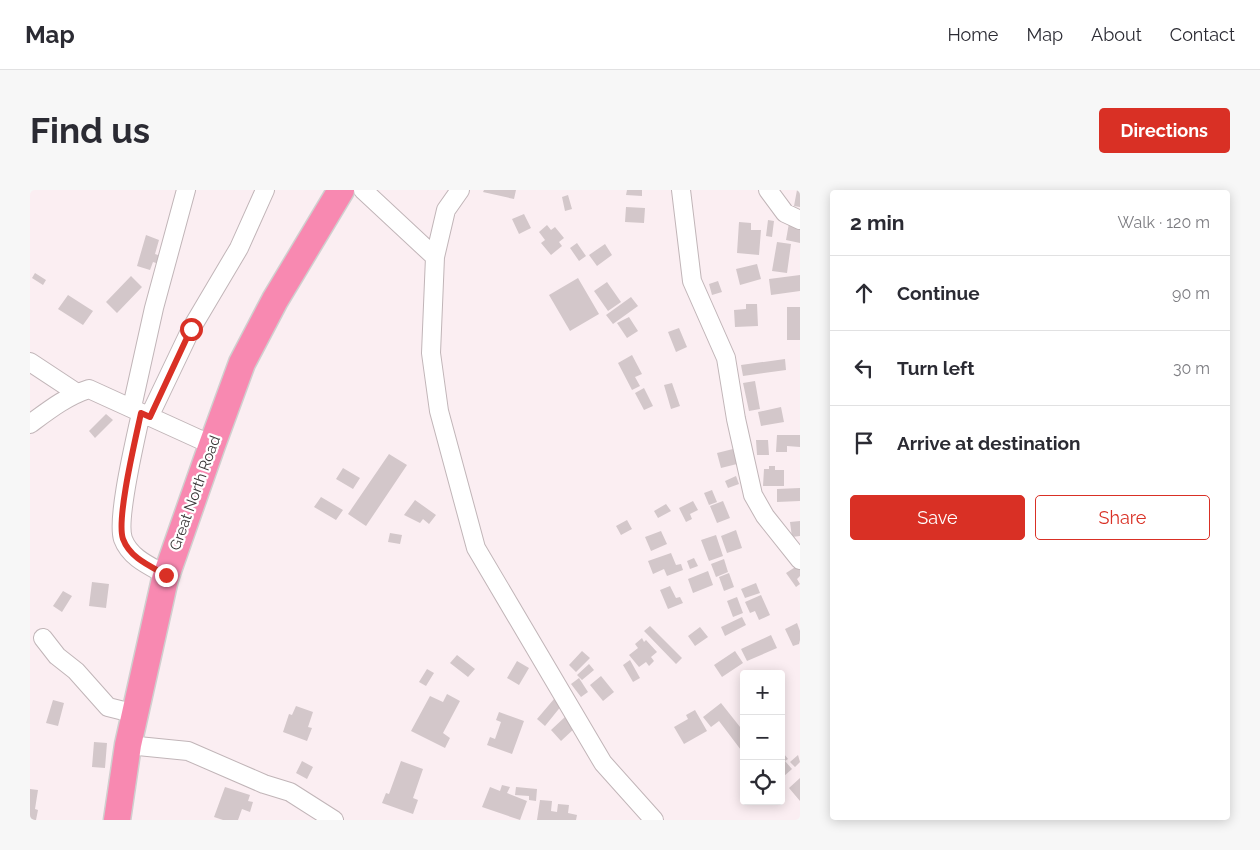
<!DOCTYPE html>
<meta charset="utf-8">
<style>
body{margin:0;font-family:Raleway,sans-serif;background:#f7f7f7;color:#2b2b33}
.controls{position:absolute;right:15px;bottom:15px;display:grid;overflow:hidden;border-radius:5px;box-shadow:0 2px 12px #0003}
.controls button{width:45px;height:45px;display:grid;place-items:center;padding:0;border:0;border-bottom:1px solid #e1e1e2;background:#fff;color:#2b2b33;font:25px sans-serif}
.stop{position:absolute;width:15px;height:15px;margin:-11px;border:4px solid #d93025;border-radius:50%;background:#fff}
.stop.end{background:#d93025;border-color:#fff;box-shadow:0 1px 5px #0008}
.list{margin:0;padding:0;list-style:none}
h2{display:flex;justify-content:space-between;align-items:center;height:65px;margin:0;padding:0 20px;font-size:21px}
h2 small{font-size:16px;font-weight:400;color:#7c7c81}
.list li{display:grid;grid-template-columns:32px 1fr auto;gap:15px;align-items:center;box-sizing:border-box;height:75px;padding:0 20px;border-top:1px solid #e1e1e2}
.list b{display:block;font-size:19px;white-space:nowrap}
.list em{font-size:16px;font-style:normal;color:#7c7c81}
.actions{display:flex;gap:10px;padding:15px 20px}
.actions a{flex:1;padding:11px 0;border:1px solid #d93025;border-radius:5px;text-align:center;font-size:18px;color:#d93025}
.actions .main{background:#d93025;color:#fff}
.icon{flex:none;width:28px;height:28px;fill:none;stroke:currentColor;stroke-width:2;stroke-linecap:round;stroke-linejoin:round}
.map{position:relative;flex:none;width:770px;height:630px;overflow:hidden;border-radius:5px}
header{display:flex;align-items:center;gap:30px;box-sizing:border-box;height:70px;padding:0 25px;background:#fff;border-bottom:1px solid #e1e1e2}
header strong{font-size:24px}
nav{display:flex;gap:28px;margin-inline-start:auto;font-size:18px}
.intro{display:flex;align-items:center;justify-content:space-between;box-sizing:border-box;height:120px;padding:0 30px}
h1{margin:0;font-size:35px}
.button{padding:12px 22px;border-radius:5px;background:#d93025;color:#fff;font-size:18px;font-weight:700}
main{display:flex;gap:30px;padding:0 30px}
aside{flex:1;background:#fff;border-radius:5px;box-shadow:0 2px 12px #0003}
.map>svg:first-child{display:block}
</style>
<header>
<strong>Map</strong>
<nav><a>Home</a><a>Map</a><a>About</a><a>Contact</a></nav>
</header>
<div class="intro"><h1>Find us</h1><a class="button">Directions</a></div>
<main>
<div class="map">
<svg width="770" height="630" viewBox="0 0 770 630">
<rect width="100%" height="100%" fill="#fbeef2"/>
<path fill="#d3c7ca" d="M 454,0 L 486,0 L 484,9 L 453,2 Z
M 597,0 L 612,0 L 612,6 L 596,5 Z
M 767,0 L 770,0 L 770,17 L 764,16 Z
M 538,5 L 542,19 L 535,21 L 532,7 Z
M 596,17 L 615,18 L 614,33 L 595,32 Z
M 494,24 L 501,38 L 489,44 L 482,29 Z
M 738,30 L 744,31 L 742,47 L 736,46 Z
M 709,32 L 721,33 L 721,40 L 731,40 L 729,65 L 707,63 Z
M 759,33 L 770,35 L 770,53 L 756,50 Z
M 517,35 L 521,40 L 525,37 L 534,48 L 529,52 L 532,56 L 521,65 L 511,53 L 515,50 L 509,42 Z
M 116,45 L 129,50 L 125,64 L 131,66 L 129,74 L 123,72 L 120,80 L 107,76 Z
M 747,52 L 761,54 L 757,83 L 742,81 Z
M 547,53 L 556,66 L 549,71 L 540,58 Z
M 575,54 L 582,65 L 567,76 L 559,65 Z
M 727,74 L 731,89 L 710,95 L 706,79 Z
M 5,83 L 16,90 L 13,95 L 2,88 Z
M 770,85 L 770,101 L 741,105 L 739,89 Z
M 101,86 L 112,97 L 87,123 L 76,112 Z
M 548,88 L 569,124 L 540,141 L 519,105 Z
M 688,91 L 692,102 L 682,105 L 679,94 Z
M 577,92 L 591,112 L 578,121 L 564,101 Z
M 38,105 L 63,121 L 53,135 L 28,119 Z
M 601,107 L 608,116 L 583,134 L 576,125 Z
M 716,114 L 727,114 L 728,136 L 705,137 L 704,120 L 716,119 Z
M 757,117 L 770,117 L 770,150 L 757,150 Z
M 599,127 L 608,141 L 597,148 L 587,133 Z
M 649,138 L 657,157 L 646,162 L 638,142 Z
M 602,165 L 612,184 L 605,187 L 610,196 L 602,200 L 588,173 Z
M 755,169 L 756,180 L 713,186 L 711,175 Z
M 725,191 L 730,219 L 719,221 L 713,193 Z
M 642,193 L 650,216 L 641,219 L 634,195 Z
M 614,198 L 623,216 L 614,220 L 605,203 Z
M 751,217 L 754,232 L 731,236 L 728,222 Z
M 76,224 L 83,230 L 65,248 L 59,241 Z
M 747,245 L 770,245 L 770,257 L 757,256 L 757,262 L 746,262 Z
M 726,250 L 738,250 L 739,265 L 727,265 Z
M 703,259 L 707,274 L 691,278 L 687,263 Z
M 359,264 L 377,275 L 336,336 L 318,324 Z
M 739,276 L 745,276 L 745,280 L 754,280 L 754,296 L 733,296 L 734,279 L 739,279 Z
M 313,278 L 330,288 L 323,299 L 306,289 Z
M 706,286 L 709,294 L 698,298 L 695,291 Z
M 770,298 L 770,311 L 747,312 L 747,299 Z
M 682,300 L 687,312 L 679,315 L 674,303 Z
M 291,307 L 313,320 L 306,330 L 284,317 Z
M 385,310 L 406,325 L 399,334 L 393,329 L 390,333 L 374,325 Z
M 663,311 L 668,320 L 660,324 L 662,329 L 656,332 L 649,318 Z
M 693,311 L 700,328 L 687,333 L 680,316 Z
M 636,314 L 641,321 L 628,328 L 624,321 Z
M 597,330 L 602,339 L 591,345 L 586,336 Z
M 770,331 L 770,346 L 762,347 L 760,332 Z
M 706,340 L 712,358 L 697,363 L 691,346 Z
M 631,341 L 637,354 L 621,361 L 615,347 Z
M 360,343 L 372,345 L 370,354 L 358,352 Z
M 686,345 L 693,366 L 679,371 L 671,350 Z
M 641,363 L 646,375 L 651,374 L 653,380 L 637,386 L 634,379 L 623,384 L 618,371 Z
M 664,368 L 668,376 L 660,379 L 657,371 Z
M 694,369 L 698,382 L 686,387 L 681,374 Z
M 770,374 L 770,386 L 767,389 L 770,394 L 766,397 L 756,383 Z
M 678,381 L 683,395 L 663,403 L 658,389 Z
M 699,383 L 704,397 L 694,401 L 689,387 Z
M 62,392 L 79,394 L 76,418 L 59,416 Z
M 726,393 L 730,403 L 715,408 L 711,399 Z
M 640,396 L 646,408 L 650,407 L 653,413 L 638,419 L 630,400 Z
M 33,401 L 42,406 L 32,422 L 23,416 Z
M 731,405 L 740,425 L 729,430 L 725,421 L 720,423 L 715,412 Z
M 707,407 L 713,423 L 703,427 L 697,411 Z
M 712,427 L 716,435 L 695,446 L 691,437 Z
M 767,433 L 770,441 L 770,450 L 769,454 L 763,456 L 755,439 Z
M 620,436 L 652,468 L 646,474 L 614,441 Z
M 670,437 L 678,447 L 665,456 L 658,446 Z
M 741,445 L 747,458 L 717,471 L 711,459 Z
M 612,448 L 614,452 L 616,450 L 627,462 L 621,467 L 624,471 L 619,476 L 616,472 L 609,477 L 599,465 L 608,458 L 605,454 Z
M 552,461 L 560,468 L 546,482 L 539,475 Z
M 705,461 L 713,473 L 692,487 L 684,475 Z
M 427,465 L 445,479 L 438,487 L 420,473 Z
M 600,470 L 610,488 L 603,492 L 593,475 Z
M 487,471 L 499,478 L 489,495 L 477,488 Z
M 559,474 L 564,480 L 552,490 L 547,485 Z
M 397,479 L 404,483 L 396,496 L 389,492 Z
M 571,486 L 584,502 L 573,511 L 560,495 Z
M 549,488 L 558,502 L 551,507 L 541,494 Z
M 417,504 L 430,511 L 413,543 L 420,548 L 415,558 L 381,541 L 400,506 L 413,512 Z
M 524,509 L 532,515 L 515,536 L 507,529 Z
M 23,510 L 34,513 L 28,536 L 16,533 Z
M 691,513 L 714,542 L 714,564 L 689,531 L 681,537 L 673,527 Z
M 266,516 L 283,522 L 278,537 L 282,538 L 277,551 L 253,542 L 259,524 L 262,525 Z
M 665,520 L 677,541 L 654,554 L 644,537 L 658,529 L 656,525 Z
M 469,522 L 494,531 L 482,564 L 457,555 L 460,547 L 465,549 L 471,532 L 466,530 Z
M 536,526 L 546,537 L 531,551 L 521,540 Z
M 64,552 L 77,553 L 75,578 L 62,577 Z
M 754,564 L 758,569 L 755,571 L 762,579 L 753,587 L 751,566 Z
M 768,565 L 770,572 L 765,577 L 760,572 Z
M 272,571 L 283,577 L 277,589 L 266,583 Z
M 371,571 L 393,579 L 383,608 L 388,610 L 383,624 L 352,613 L 356,603 L 359,604 Z
M 770,588 L 770,611 L 759,598 Z
M 472,595 L 480,597 L 477,603 L 497,611 L 490,630 L 452,617 L 460,597 L 470,601 Z
M 195,597 L 220,605 L 218,611 L 223,612 L 220,622 L 212,619 L 208,630 L 193,630 L 184,627 Z
M 486,597 L 507,599 L 506,611 L 499,610 L 499,606 L 485,605 Z
M 0,599 L 8,600 L 5,619 L 8,620 L 6,630 L 0,630 Z
M 510,610 L 522,611 L 521,621 L 527,622 L 528,614 L 539,615 L 538,623 L 547,625 L 546,630 L 507,630 Z"/>
<g fill="none" stroke-linecap="round" stroke-linejoin="round">
<g stroke="#c1b5b8" stroke-width="20">
<path id="minor" d="M 333,0 L 405,67 L 401,163 L 409,221 L 446,358 L 573,573 L 624,630
M 651,0 L 662,91 L 696,168 L 706,229 L 723,305 L 735,326 L 770,370
M 738,0 L 755,23 L 770,30
M 405,67 L 416,20 L 430,0
M 0,172 L 47,203
M 102,217 L 124,118 L 156,0
M 111,223 C 106,247 86,329 93,349 C 100,368 120,376 136,385
M 119,227 L 161,139 L 209,58 L 235,0
M 0,234 C 19,220 37,206 59,199 L 182,255
M 13,448 L 27,466 L 46,481 L 78,517 L 106,524
M 98,555 L 158,561 L 234,594 L 260,602 L 304,630"/>
</g>
<g stroke="#d0cfcf" stroke-width="29">
<path id="highway" d="M 87,630 L 98,555 L 135,389 L 182,255 L 212,173 L 245,110 L 311,0"/>
</g>
<use href="#minor" stroke="#fff" stroke-width="18"/>
<use href="#highway" stroke="#f889b1" stroke-width="26"/>
</g>
<g fill="none" stroke-linecap="round" stroke-linejoin="round">
<path stroke="#d93025" stroke-width="6" d="M 136,385 C 120,376 100,368 93,349 C 86,329 106,247 111,223 L 120,227 L 161,139"/>
</g>
<g text-anchor="middle" stroke-width="4.5" stroke-linejoin="round" paint-order="stroke">
<g font-size="15" fill="#3a3637" stroke="#fff">
<text transform="translate(165 303) rotate(-70)" y="5">Great North Road</text>
</g>
</g>
</svg>
<div class="controls">
<button>+</button>
<button>−</button>
<button><svg class="icon" aria-label="locate" viewBox="0 0 24 24"><circle cx="12" cy="12" r="6"/><path d="M12 2v4M12 18v4M2 12h4M18 12h4"/></svg></button>
</div>
<div class="stop" style="left:161px;top:139px"></div>
<div class="stop end" style="left:136px;top:385px"></div>
</div>
<aside>
<h2>2 min<small>Walk · 120 m</small></h2>
<ul class="list">
<li><svg class="icon" aria-label="ahead" viewBox="0 0 24 24"><path d="M12 20V5M6 11l6-6 6 6"/></svg><div><b>Continue</b></div><em>90 m</em></li>
<li><svg class="icon" aria-label="left" viewBox="0 0 24 24"><path d="M17 20v-9H6M10 6l-5 5 5 5"/></svg><div><b>Turn left</b></div><em>30 m</em></li>
<li><svg class="icon" aria-label="arrive" viewBox="0 0 24 24"><path d="M6 21V4h12l-3 4 3 4H6"/></svg><div><b>Arrive at destination</b></div></li>
</ul>
<div class="actions"><a class="main">Save</a><a>Share</a></div>
</aside>
</main>
